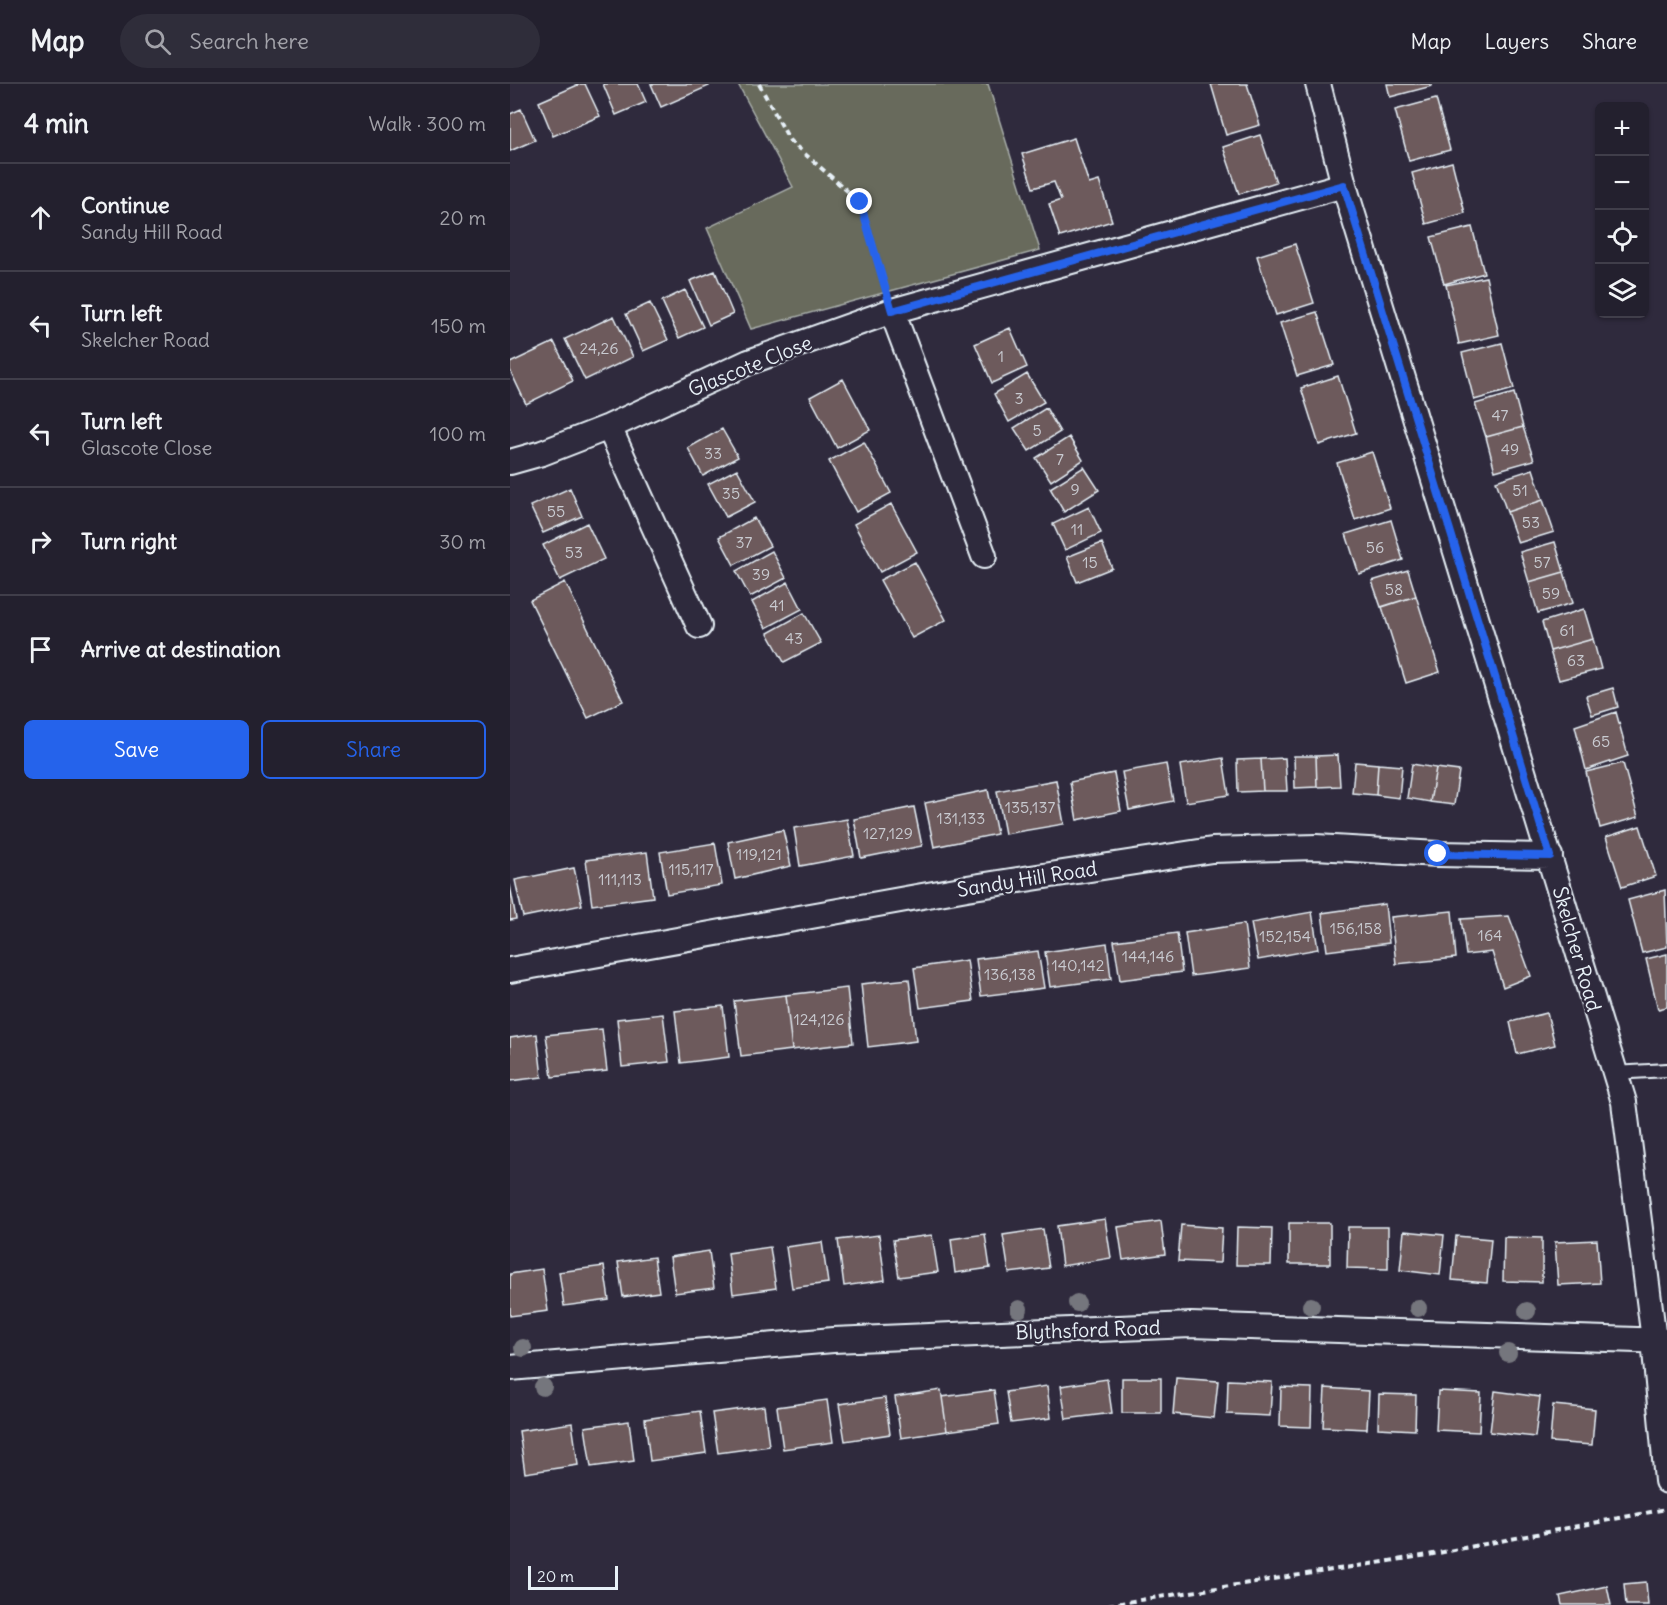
<!DOCTYPE html>
<meta charset="utf-8">
<style>
body{margin:0;font-family:Delius,sans-serif;background:#2f2d3a;color:#f1f3f6}
.controls{position:absolute;right:18px;top:18px;display:grid;overflow:hidden;border-radius:9px;box-shadow:0 2px 4px #0004}
.controls button{width:54px;height:54px;display:grid;place-items:center;padding:0;border:0;border-bottom:2px solid #403e4a;background:#23202e;color:#f1f3f6;font:30px sans-serif}
.scale{position:absolute;left:18px;bottom:15px;width:90px;box-sizing:border-box;padding-left:6px;border:3px solid #e8f1f8;border-top:0;font-size:16px;line-height:21px;white-space:nowrap;color:#e8f1f8;-webkit-text-stroke:4px #2f2a3d;paint-order:stroke}
.stop{position:absolute;width:18px;height:18px;margin:-14px;border:4px solid #2563eb;border-radius:50%;background:#fff}
.stop.end{background:#2563eb;border-color:#fff;box-shadow:0 2px 6px #0008}
.list{margin:0;padding:0;list-style:none}
h2{display:flex;justify-content:space-between;align-items:center;height:78px;margin:0;padding:0 24px;font-size:26px}
h2 small{font-size:20px;font-weight:400;color:#a3a3aa}
.list li{display:grid;grid-template-columns:39px 1fr auto;gap:18px;align-items:center;box-sizing:border-box;height:108px;padding:0 24px;border-top:2px solid #403e4a}
.list b{display:block;font-size:22px;white-space:nowrap}
.list p{margin:0;font-size:20px;white-space:nowrap;color:#a3a3aa}
.list em{font-size:20px;font-style:normal;color:#a3a3aa}
.actions{display:flex;gap:12px;padding:18px 24px}
.actions a{flex:1;padding:14px 0;border:2px solid #2563eb;border-radius:9px;text-align:center;font-size:21px;color:#2563eb}
.actions .main{background:#2563eb;color:#fff}
.icon{flex:none;width:33px;height:33px;fill:none;stroke:currentColor;stroke-width:2;stroke-linecap:round;stroke-linejoin:round}
.map{position:relative;flex:none;width:1157px;height:1521px;overflow:hidden}
header{display:flex;align-items:center;gap:36px;box-sizing:border-box;height:84px;padding:0 30px;background:#23202e;border-bottom:2px solid #403e4a}
header strong{font-size:28px}
nav{display:flex;gap:33px;margin-inline-start:auto;font-size:21px}
.search{width:420px;height:54px;background:#2f2d3a;display:flex;align-items:center;gap:15px;box-sizing:border-box;padding:0 21px;border-radius:33px;color:#a3a3aa;font-size:22px}
main{display:flex}
aside{flex:1;background:#23202e}
.map>svg:first-child{display:block}
</style>
<header>
<strong>Map</strong>
<div class="search"><svg class="icon" aria-label="search" viewBox="0 0 24 24"><circle cx="10" cy="10" r="6"/><path d="M15 15l6 6"/></svg>Search here</div>
<nav><a>Map</a><a>Layers</a><a>Share</a></nav>
</header>
<main>
<aside>
<h2>4 min<small>Walk · 300 m</small></h2>
<ul class="list">
<li><svg class="icon" aria-label="ahead" viewBox="0 0 24 24"><path d="M12 20V5M6 11l6-6 6 6"/></svg><div><b>Continue</b><p>Sandy Hill Road</p></div><em>20 m</em></li>
<li><svg class="icon" aria-label="left" viewBox="0 0 24 24"><path d="M17 20v-9H6M10 6l-5 5 5 5"/></svg><div><b>Turn left</b><p>Skelcher Road</p></div><em>150 m</em></li>
<li><svg class="icon" aria-label="left" viewBox="0 0 24 24"><path d="M17 20v-9H6M10 6l-5 5 5 5"/></svg><div><b>Turn left</b><p>Glascote Close</p></div><em>100 m</em></li>
<li><svg class="icon" aria-label="right" viewBox="0 0 24 24"><path d="M7 20v-9h11M14 6l5 5-5 5"/></svg><div><b>Turn right</b></div><em>30 m</em></li>
<li><svg class="icon" aria-label="arrive" viewBox="0 0 24 24"><path d="M6 21V4h12l-3 4 3 4H6"/></svg><div><b>Arrive at destination</b></div></li>
</ul>
<div class="actions"><a class="main">Save</a><a>Share</a></div>
</aside>
<div class="map">
<svg width="1157" height="1521" viewBox="0 0 1157 1521">
<rect width="100%" height="100%" fill="#2f2a3d"/>
<filter id="ink" filterUnits="userSpaceOnUse"><feTurbulence type="fractalNoise" baseFrequency=".0167" numOctaves="2"/><feDisplacementMap in="SourceGraphic" scale="12" xChannelSelector="R" yChannelSelector="G"/><feConvolveMatrix kernelMatrix="1 2 1 2 8 2 1 2 1" color-interpolation-filters="sRGB"/></filter>
<g filter="url(#ink)">
<path fill="#686a5b" stroke="#a8aeaa" stroke-width="1.5" d="M 228,0 L 478,0 L 530,166 L 241,245 L 197,144 L 283,103 Z"/>
<path fill="#6d5a5b" stroke="#e8f1f8" stroke-width="1.5" d="M 70,0 L 75,0 L 90,32 L 43,52 L 29,18 Z
M 93,0 L 128,0 L 136,18 L 106,31 Z
M 141,0 L 198,0 L 199,2 L 151,23 Z
M 701,0 L 737,0 L 750,41 L 716,51 Z
M 877,0 L 922,0 L 922,2 L 880,13 Z
M 926,15 L 940,66 L 899,77 L 885,26 Z
M 11,25 L 25,56 L 0,67 L 0,30 Z
M 750,51 L 766,98 L 729,110 L 713,63 Z
M 564,54 L 579,100 L 589,97 L 602,137 L 550,153 L 539,120 L 551,116 L 544,98 L 523,104 L 512,70 Z
M 942,78 L 955,129 L 916,140 L 902,89 Z
M 962,143 L 974,189 L 934,200 L 921,153 Z
M 785,160 L 804,219 L 766,231 L 747,172 Z
M 205,187 L 223,230 L 199,241 L 180,197 Z
M 976,193 L 989,251 L 949,260 L 936,201 Z
M 175,206 L 193,243 L 169,254 L 152,217 Z
M 140,219 L 158,256 L 133,267 L 116,230 Z
M 807,228 L 824,281 L 787,292 L 770,239 Z
M 104,232 L 123,273 L 75,296 L 55,255 Z
M 500,244 L 517,283 L 482,299 L 465,260 Z
M 44,258 L 63,297 L 16,320 L 0,286 L 0,279 Z
M 992,259 L 1004,305 L 964,316 L 952,269 Z
M 517,290 L 534,318 L 499,338 L 484,310 Z
M 828,292 L 846,349 L 809,361 L 791,304 Z
M 333,295 L 360,346 L 327,364 L 300,313 Z
M 1004,309 L 1013,343 L 976,353 L 965,320 Z
M 536,324 L 550,348 L 519,367 L 504,344 Z
M 1013,343 L 1024,376 L 985,387 L 976,353 Z
M 212,345 L 228,373 L 193,392 L 178,364 Z
M 559,353 L 573,376 L 541,397 L 526,374 Z
M 354,358 L 381,409 L 346,428 L 319,377 Z
M 862,368 L 880,424 L 845,436 L 827,379 Z
M 574,383 L 589,406 L 554,428 L 540,404 Z
M 227,385 L 245,418 L 216,433 L 198,400 Z
M 1023,385 L 1033,416 L 997,428 L 986,397 Z
M 60,404 L 72,432 L 33,449 L 20,422 Z
M 1033,416 L 1044,448 L 1008,459 L 997,428 Z
M 381,420 L 407,468 L 370,488 L 344,440 Z
M 579,423 L 591,449 L 555,466 L 543,440 Z
M 244,434 L 260,462 L 224,481 L 209,453 Z
M 881,436 L 893,476 L 849,490 L 836,450 Z
M 77,439 L 94,475 L 50,496 L 33,461 Z
M 1045,458 L 1054,488 L 1019,498 L 1010,468 Z
M 592,459 L 602,484 L 567,498 L 557,473 Z
M 262,467 L 276,494 L 240,513 L 226,487 Z
M 405,478 L 436,536 L 402,554 L 370,496 Z
M 898,486 L 906,512 L 871,523 L 862,497 Z
M 1054,488 L 1063,519 L 1028,529 L 1019,498 Z
M 55,498 L 113,617 L 78,634 L 20,516 Z
M 278,498 L 292,525 L 256,544 L 242,518 Z
M 906,512 L 930,588 L 896,599 L 872,523 Z
M 1074,525 L 1083,555 L 1040,567 L 1032,538 Z
M 294,529 L 311,559 L 274,578 L 258,549 Z
M 1083,555 L 1091,585 L 1049,596 L 1040,567 Z
M 1103,604 L 1108,623 L 1082,631 L 1076,612 Z
M 1106,628 L 1118,672 L 1076,686 L 1065,642 Z
M 828,671 L 830,702 L 807,703 L 806,672 Z
M 784,672 L 806,672 L 807,703 L 785,704 Z
M 713,674 L 719,711 L 676,718 L 670,681 Z
M 775,674 L 777,707 L 753,707 L 751,675 Z
M 751,675 L 753,707 L 728,708 L 727,676 Z
M 845,678 L 868,680 L 866,711 L 842,709 Z
M 1113,679 L 1128,733 L 1090,744 L 1076,688 Z
M 656,680 L 663,717 L 619,726 L 612,688 Z
M 868,680 L 892,682 L 889,714 L 866,711 Z
M 902,680 L 926,684 L 920,718 L 897,714 Z
M 926,684 L 949,687 L 944,721 L 920,718 Z
M 604,689 L 611,727 L 567,736 L 560,698 Z
M 546,696 L 554,740 L 495,750 L 487,707 Z
M 478,706 L 487,750 L 424,763 L 415,719 Z
M 404,723 L 412,762 L 351,774 L 344,735 Z
M 337,735 L 344,772 L 290,782 L 284,744 Z
M 1130,742 L 1146,792 L 1112,803 L 1096,753 Z
M 273,746 L 281,782 L 225,795 L 218,758 Z
M 205,759 L 212,801 L 157,810 L 150,768 Z
M 137,768 L 143,813 L 82,821 L 76,776 Z
M 64,784 L 72,821 L 13,833 L 5,796 Z
M 0,801 L 6,835 L 0,836 Z
M 1155,806 L 1157,863 L 1132,869 L 1118,816 Z
M 875,820 L 879,859 L 817,867 L 812,829 Z
M 942,827 L 946,874 L 886,880 L 881,833 Z
M 802,828 L 808,865 L 748,876 L 741,839 Z
M 999,832 L 1021,892 L 993,903 L 982,868 L 956,871 L 951,835 Z
M 734,840 L 740,884 L 681,892 L 675,849 Z
M 667,849 L 672,888 L 610,896 L 604,857 Z
M 597,859 L 601,895 L 540,903 L 535,868 Z
M 528,867 L 534,904 L 471,912 L 466,875 Z
M 1157,870 L 1157,923 L 1148,925 L 1136,875 Z
M 457,876 L 463,917 L 410,924 L 404,884 Z
M 399,895 L 406,957 L 358,963 L 351,900 Z
M 337,904 L 343,959 L 282,966 L 276,911 Z
M 276,911 L 282,966 L 231,972 L 224,917 Z
M 213,922 L 219,973 L 171,979 L 165,927 Z
M 1037,929 L 1045,961 L 1007,970 L 1000,938 Z
M 153,930 L 159,978 L 112,983 L 107,935 Z
M 92,945 L 97,987 L 42,993 L 36,951 Z
M 27,950 L 32,993 L 0,997 L 0,954 Z
M 595,1135 L 601,1174 L 552,1182 L 547,1142 Z
M 651,1137 L 655,1170 L 613,1176 L 608,1143 Z
M 779,1139 L 820,1139 L 820,1180 L 779,1180 Z
M 671,1141 L 712,1144 L 710,1179 L 668,1177 Z
M 727,1143 L 762,1144 L 761,1181 L 726,1181 Z
M 838,1143 L 878,1143 L 878,1185 L 837,1184 Z
M 533,1145 L 539,1184 L 499,1189 L 493,1151 Z
M 894,1147 L 934,1151 L 930,1191 L 890,1186 Z
M 475,1150 L 480,1184 L 445,1189 L 441,1155 Z
M 369,1151 L 375,1196 L 334,1202 L 328,1156 Z
M 422,1151 L 428,1188 L 389,1193 L 383,1156 Z
M 946,1152 L 981,1155 L 977,1199 L 942,1196 Z
M 994,1153 L 1032,1154 L 1032,1198 L 993,1197 Z
M 1087,1156 L 1090,1199 L 1048,1201 L 1045,1158 Z
M 312,1158 L 318,1199 L 282,1204 L 276,1163 Z
M 260,1163 L 266,1204 L 223,1210 L 218,1169 Z
M 199,1167 L 204,1204 L 165,1209 L 160,1173 Z
M 144,1173 L 149,1208 L 113,1213 L 108,1178 Z
M 94,1182 L 99,1216 L 54,1222 L 49,1188 Z
M 32,1185 L 38,1227 L 0,1232 L 0,1190 Z
M 612,1294 L 651,1294 L 651,1329 L 612,1329 Z
M 666,1294 L 708,1297 L 704,1334 L 663,1330 Z
M 597,1295 L 602,1329 L 556,1335 L 551,1302 Z
M 718,1296 L 762,1298 L 760,1332 L 717,1330 Z
M 537,1302 L 541,1334 L 501,1339 L 496,1308 Z
M 771,1303 L 802,1304 L 801,1343 L 770,1342 Z
M 815,1304 L 859,1307 L 857,1345 L 813,1343 Z
M 431,1306 L 437,1347 L 391,1354 L 385,1313 Z
M 484,1306 L 489,1340 L 437,1347 L 432,1313 Z
M 928,1307 L 971,1309 L 969,1348 L 926,1346 Z
M 985,1307 L 1030,1313 L 1025,1353 L 980,1348 Z
M 869,1310 L 906,1311 L 905,1346 L 868,1344 Z
M 375,1314 L 380,1350 L 335,1357 L 329,1320 Z
M 317,1316 L 323,1358 L 273,1365 L 267,1323 Z
M 1043,1321 L 1085,1325 L 1082,1361 L 1040,1358 Z
M 254,1322 L 259,1362 L 208,1369 L 202,1329 Z
M 190,1327 L 196,1369 L 140,1377 L 135,1335 Z
M 119,1337 L 124,1377 L 81,1383 L 75,1343 Z
M 62,1339 L 68,1381 L 15,1389 L 9,1347 Z
M 1136,1498 L 1138,1521 L 1116,1521 L 1114,1500 Z
M 1097,1502 L 1101,1521 L 1052,1521 L 1050,1512 Z"/>
<g fill="none" stroke-linecap="round" stroke-linejoin="round">
<g stroke="#e8f1f8" stroke-width="16">
<path id="lane" d="M 1104,989 L 1157,986"/>
</g>
<g stroke="#e8f1f8" stroke-width="28">
<path id="street" d="M 808,0 L 834,101 L 1114,1018 L 1144,1256 L 1157,1397
M 382,227 L 474,472
M 99,343 L 189,542
M 0,378 L 32,369 L 99,343 L 239,278 L 382,227 L 834,101
M 0,886 L 457,804 L 702,766 L 806,763 L 928,770 L 1040,772
M 0,1284 L 323,1256 L 681,1241 L 1157,1257"/>
</g>
<path stroke="#e8f1f8" stroke-width="4" stroke-dasharray="6 4.5" stroke-linecap="butt" d="M 249,0 L 280,57 L 350,118 L 375,202
M 598,1521 L 918,1471 L 1156,1425"/>
<use href="#lane" stroke="#2f2a3d" stroke-width="12"/>
<use href="#street" stroke="#2f2a3d" stroke-width="24"/>
</g>
<g fill="#75767d">
<circle cx="567" cy="1219" r="9"/>
<circle cx="801" cy="1222" r="9"/>
<circle cx="908" cy="1224" r="9"/>
<circle cx="509" cy="1225" r="9"/>
<circle cx="1017" cy="1227" r="9"/>
<circle cx="13" cy="1264" r="9"/>
<circle cx="998" cy="1269" r="9"/>
<circle cx="33" cy="1303" r="9"/>
</g>
</g>
<g fill="none" stroke-linecap="round" stroke-linejoin="round" filter="url(#ink)">
<path stroke="#2563eb" stroke-width="8" d="M 350,118 L 382,227 L 834,101 L 1040,772 L 928,770"/>
</g>
<g text-anchor="middle" stroke-width="5" stroke-linejoin="round" paint-order="stroke">
<g font-size="16" fill="#c9cbd1">
<text x="89" y="270">24,26</text>
<text x="491" y="278">1</text>
<text x="509" y="320">3</text>
<text x="990" y="337">47</text>
<text x="527" y="352">5</text>
<text x="1000" y="371">49</text>
<text x="203" y="375">33</text>
<text x="550" y="381">7</text>
<text x="565" y="411">9</text>
<text x="1010" y="412">51</text>
<text x="221" y="415">35</text>
<text x="46" y="433">55</text>
<text x="1021" y="444">53</text>
<text x="567" y="451">11</text>
<text x="234" y="464">37</text>
<text x="865" y="469">56</text>
<text x="64" y="474">53</text>
<text x="580" y="484">15</text>
<text x="1032" y="484">57</text>
<text x="251" y="496">39</text>
<text x="884" y="511">58</text>
<text x="1041" y="515">59</text>
<text x="267" y="527">41</text>
<text x="1057" y="552">61</text>
<text x="284" y="560">43</text>
<text x="1066" y="582">63</text>
<text x="1091" y="663">65</text>
<text x="520" y="729">135,137</text>
<text x="451" y="740">131,133</text>
<text x="378" y="755">127,129</text>
<text x="249" y="776">119,121</text>
<text x="181" y="791">115,117</text>
<text x="110" y="801">111,113</text>
<text x="846" y="850">156,158</text>
<text x="980" y="857">164</text>
<text x="775" y="858">152,154</text>
<text x="638" y="878">144,146</text>
<text x="568" y="887">140,142</text>
<text x="500" y="896">136,138</text>
<text x="309" y="941">124,126</text>
</g>
<g font-size="20" fill="#e8f1f8" stroke="#2f2a3d">
<text transform="translate(240 282) rotate(-22)" y="7">Glascote Close</text>
<text transform="translate(517 795) rotate(-9)" y="7">Sandy Hill Road</text>
<text transform="translate(1067 865) rotate(74)" y="7">Skelcher Road</text>
<text transform="translate(578 1246) rotate(-2)" y="7">Blythsford Road</text>
</g>
</g>
</svg>
<div class="controls">
<button>+</button>
<button>−</button>
<button><svg class="icon" aria-label="locate" viewBox="0 0 24 24"><circle cx="12" cy="12" r="6"/><path d="M12 2v4M12 18v4M2 12h4M18 12h4"/></svg></button>
<button><svg class="icon" aria-label="layers" viewBox="0 0 24 24"><path d="M12 4l9 5-9 5-9-5zM3 14l9 5 9-5"/></svg></button>
</div>
<div class="scale">20 m</div>
<div class="stop" style="left:928px;top:770px"></div>
<div class="stop end" style="left:350px;top:118px"></div>
</div>
</main>
